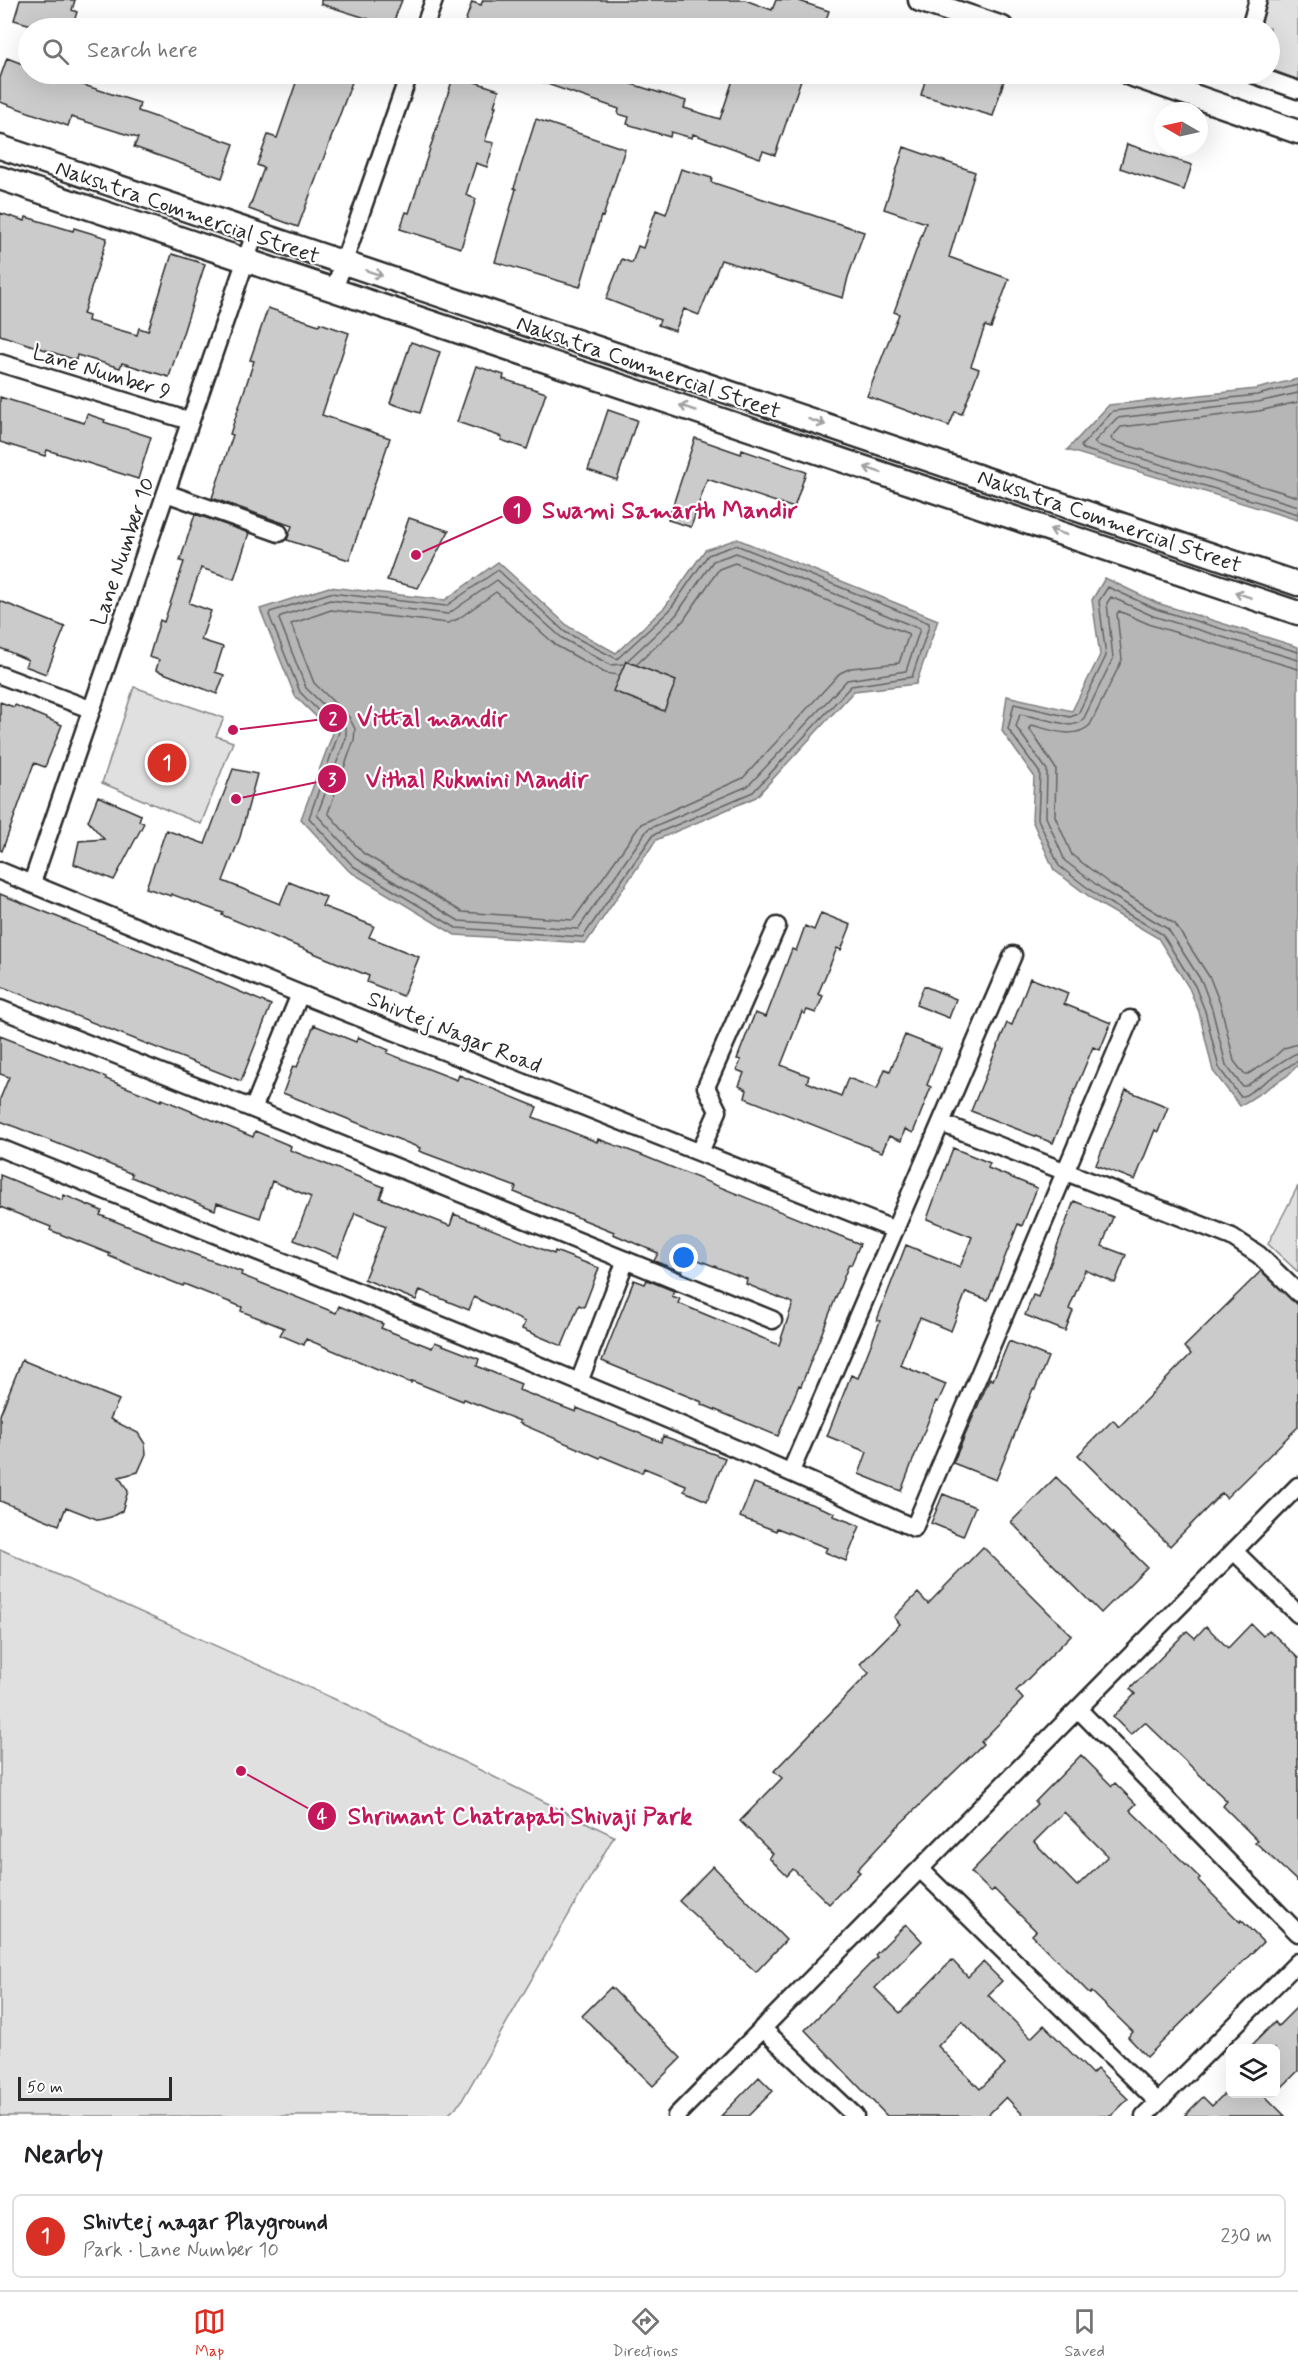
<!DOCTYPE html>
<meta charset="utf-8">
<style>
body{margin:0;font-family:Mynerve,sans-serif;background:#f2f2f2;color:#202124}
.controls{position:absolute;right:18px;bottom:18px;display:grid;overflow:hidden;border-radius:9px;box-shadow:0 6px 24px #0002}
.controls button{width:54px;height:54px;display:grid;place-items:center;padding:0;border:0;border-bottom:2px solid #e0e0e0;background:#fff;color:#202124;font:30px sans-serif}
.compass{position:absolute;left:1154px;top:102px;width:54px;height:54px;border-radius:50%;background:#fff;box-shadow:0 6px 24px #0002;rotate:279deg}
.scale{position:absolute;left:18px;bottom:15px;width:154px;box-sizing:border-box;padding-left:6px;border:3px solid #2b2b2b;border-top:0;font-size:16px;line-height:21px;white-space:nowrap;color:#2b2b2b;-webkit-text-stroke:4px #fff;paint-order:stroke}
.you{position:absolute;left:684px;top:1258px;width:21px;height:21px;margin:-15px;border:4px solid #fff;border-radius:50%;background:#1a73e8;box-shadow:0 0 0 9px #1a73e833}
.badge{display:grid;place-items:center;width:39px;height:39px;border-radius:50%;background:#d93025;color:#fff;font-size:20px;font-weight:700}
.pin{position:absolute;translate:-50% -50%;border:3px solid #fff;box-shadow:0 2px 6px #0006}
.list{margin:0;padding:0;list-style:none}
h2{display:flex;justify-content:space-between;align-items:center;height:78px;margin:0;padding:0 24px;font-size:26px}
h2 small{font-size:20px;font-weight:400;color:#757577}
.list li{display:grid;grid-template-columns:39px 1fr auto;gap:18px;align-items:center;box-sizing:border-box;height:84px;margin:0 12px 12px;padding:0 12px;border:2px solid #e0e0e0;border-radius:9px}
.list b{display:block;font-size:22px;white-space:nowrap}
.list p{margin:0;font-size:20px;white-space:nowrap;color:#757577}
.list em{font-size:20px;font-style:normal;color:#757577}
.icon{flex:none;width:33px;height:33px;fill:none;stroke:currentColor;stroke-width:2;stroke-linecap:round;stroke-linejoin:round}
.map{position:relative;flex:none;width:1298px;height:2116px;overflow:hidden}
.search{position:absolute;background:#fff;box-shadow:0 6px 24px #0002;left:18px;right:18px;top:18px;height:66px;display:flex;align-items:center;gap:15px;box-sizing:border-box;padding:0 21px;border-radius:33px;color:#757577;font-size:22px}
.sheet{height:174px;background:#fff}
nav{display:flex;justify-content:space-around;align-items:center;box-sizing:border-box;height:84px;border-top:2px solid #e0e0e0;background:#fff;font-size:16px;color:#757577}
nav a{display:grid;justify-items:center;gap:3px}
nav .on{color:#d93025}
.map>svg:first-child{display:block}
</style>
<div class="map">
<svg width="1298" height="2116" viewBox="0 0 1298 2116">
<rect width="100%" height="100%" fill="#fff"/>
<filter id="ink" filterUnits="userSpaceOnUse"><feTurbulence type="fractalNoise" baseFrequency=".0167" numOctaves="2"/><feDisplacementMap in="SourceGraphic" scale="12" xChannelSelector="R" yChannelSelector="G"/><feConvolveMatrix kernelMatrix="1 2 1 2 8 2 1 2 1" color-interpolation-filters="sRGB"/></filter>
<g filter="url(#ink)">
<path fill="#e0e0e0" stroke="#868686" stroke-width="1.5" d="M 1267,0 L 1298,0 L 1298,80 L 1270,69 L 1270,28 L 1258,28 Z
M 134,687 L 224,718 L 216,736 L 233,742 L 201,824 L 102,783 Z
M 1298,1186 L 1298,1272 L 1268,1244 Z
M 0,1549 L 350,1706 L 614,1836 L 461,2102 L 447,2116 L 0,2116 Z"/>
<path fill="#b6b6b6" stroke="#7e7e7e" stroke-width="1.5" d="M 1298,379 L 1298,520 L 1067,450 L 1109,405 L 1256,389 Z
M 737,539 L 938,620 L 916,684 L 854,691 L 756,797 L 656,840 L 586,943 L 455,935 L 349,871 L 301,819 L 333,733 L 295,696 L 260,609 L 329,587 L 445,600 L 498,562 L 569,627 L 616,653 L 665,607 L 705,550 Z
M 1105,578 L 1157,603 L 1298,647 L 1298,1065 L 1287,1076 L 1240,1106 L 1213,1071 L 1199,1012 L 1189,988 L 1158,938 L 1098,903 L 1054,870 L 1032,820 L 1034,776 L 1002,731 L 1007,696 L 1072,711 L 1100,655 L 1092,600 Z"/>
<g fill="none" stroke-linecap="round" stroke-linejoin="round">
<path stroke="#636363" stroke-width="1.5" d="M 1298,385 L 1257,395 L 1113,411 L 1081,446 L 1083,449 L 1298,514
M 1298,393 L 1258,402 L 1117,418 L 1094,442 L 1097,445 L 1298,506
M 1298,402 L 1259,411 L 1121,427 L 1111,438 L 1113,441 L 1298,497
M 736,545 L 929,623 L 929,626 L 912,677 L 851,686 L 753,792 L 653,835 L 583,937 L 456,928 L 353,866 L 309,818 L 339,732 L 300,692 L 269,615 L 270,612 L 330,593 L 446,606 L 498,570 L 565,632 L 617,659 L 669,611 L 708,555 Z
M 1298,652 L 1156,609 L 1108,587 L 1099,601 L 1106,656 L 1078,714 L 1070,717 L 1014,704 L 1008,729 L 1040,773 L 1038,819 L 1059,866 L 1101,898 L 1162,934 L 1195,986 L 1205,1011 L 1219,1068 L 1240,1096 L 1244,1096 C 1253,1091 1293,1062 1298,1061
M 1298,660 L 1153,616 L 1111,597 L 1107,603 L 1113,658 L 1084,718 L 1079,723 L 1070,725 L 1020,714 L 1016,727 L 1047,770 L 1046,817 L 1065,861 L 1106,892 L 1168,929 L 1202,982 L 1212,1009 L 1226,1065 L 1242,1086 L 1246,1086 C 1256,1080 1290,1054 1298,1053
M 623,664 L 610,665 L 562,638 L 497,580 L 448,614 L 330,600 L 281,616 L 279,619 L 306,688 L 342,723 L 346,729 L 346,738 L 317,815 L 358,860 L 459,921 L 578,929 L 648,829 L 748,786 L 847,680 L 906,671 L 920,629 L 736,553 L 713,561 L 676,615 L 628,660
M 1298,669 L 1151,625 L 1119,611 L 1117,614 L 1122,660 L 1090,725 C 1074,740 1051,730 1032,725 L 1029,728 L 1056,769 L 1055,816 L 1072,855 L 1110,884 L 1175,924 L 1210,978 L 1221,1006 L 1234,1061 L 1244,1074 L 1248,1074 L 1273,1058 L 1284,1048 L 1298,1044
M 618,675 L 605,673 L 557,646 L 496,592 L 458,619 L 448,623 L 331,610 L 291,624 L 314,683 L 349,717 L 355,729 L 354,740 L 328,813 L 363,853 L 462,912 L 573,920 L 641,824 L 743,778 L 840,673 L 851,668 L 899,663 L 909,634 L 735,563 L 719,569 L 683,621 L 637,664"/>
</g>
<path fill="#cbcbcb" stroke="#2b2b2b" stroke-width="1.5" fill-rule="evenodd" d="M 20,0 L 75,0 L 72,10 L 77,12 L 72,28 L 42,28 L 14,20 Z
M 321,0 L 402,0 L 391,28 L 376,28 L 367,25 L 369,19 L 321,4 Z
M 483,0 L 745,0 L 772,10 L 776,0 L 796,0 L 829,11 L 823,28 L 463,28 L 472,2 L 481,5 Z
M 7,58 L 28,66 L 28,74 L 49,74 L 140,103 L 138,111 L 234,144 L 222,178 L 134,147 L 138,138 L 71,117 L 68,126 L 0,102 L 0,78 Z
M 299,74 L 355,74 L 298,227 L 249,209 L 264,168 L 257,165 L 268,135 L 277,138 Z
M 524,74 L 610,74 L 609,77 L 686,101 L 684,108 L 720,119 L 735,74 L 803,74 L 775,155 L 763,151 L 760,158 L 693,134 L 692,138 L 671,132 L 670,137 L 627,124 L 629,117 L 618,114 L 619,109 L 524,76 Z
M 927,74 L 1006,74 L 993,116 L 921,95 Z
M 454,75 L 499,90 L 494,106 L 496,106 L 485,141 L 494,143 L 487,167 L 476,163 L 466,195 L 476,199 L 461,248 L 400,229 L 406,212 L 409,213 Z
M 536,119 L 625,149 L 603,217 L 601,216 L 580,287 L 495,262 L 516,189 L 514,188 Z
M 1127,144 L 1192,165 L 1184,190 L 1120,168 Z
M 904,147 L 975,172 L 949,257 L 1009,279 L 991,328 L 985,326 L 971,366 L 979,369 L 962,414 L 955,412 L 949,426 L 867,396 L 899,314 L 894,312 L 926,223 L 884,209 Z
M 681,169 L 712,178 L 711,182 L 864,232 L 848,277 L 843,298 L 721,260 L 699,315 L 684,309 L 675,331 L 658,325 L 660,320 L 606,299 L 622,259 L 632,263 L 638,246 L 643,248 L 656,210 L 666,214 Z
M 0,213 L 25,221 L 26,217 L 73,231 L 74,228 L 107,238 L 83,314 L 89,316 L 88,321 L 137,335 L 139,328 L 148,331 L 172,254 L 205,264 L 169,377 L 122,363 L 120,368 L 77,355 L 76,360 L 0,335 Z
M 268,308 L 319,325 L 320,323 L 349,333 L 322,415 L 390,438 L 349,560 L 287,540 L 292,526 L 212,498 L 233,435 L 230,434 L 254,361 L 250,360 Z
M 411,342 L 440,352 L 420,413 L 390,403 Z
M 476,366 L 504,375 L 503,379 L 546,393 L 527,449 L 501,440 L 502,437 L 457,422 Z
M 0,397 L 84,423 L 87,414 L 105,420 L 104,422 L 151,437 L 138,479 L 47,450 L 45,456 L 0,442 Z
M 608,410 L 637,420 L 617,480 L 588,470 Z
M 695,438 L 741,454 L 742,450 L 806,472 L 794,508 L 707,479 L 691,527 L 668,520 Z
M 195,514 L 249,533 L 234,579 L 201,568 L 189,603 L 211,611 L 201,640 L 223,647 L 215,672 L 224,675 L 217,694 L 156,670 L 159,660 L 149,657 L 160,620 L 164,622 L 184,562 L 180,561 Z
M 409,518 L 449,531 L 418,588 L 387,580 Z
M 0,601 L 65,627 L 46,674 L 25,666 L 28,660 L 0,648 Z
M 626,661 L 676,681 L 664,711 L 613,691 Z
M 0,702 L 14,707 L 15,705 L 62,725 L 45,767 L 34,763 L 2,851 L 0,850 Z
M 233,769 L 257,774 L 240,837 L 223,881 L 280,904 L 289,882 L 326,897 L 322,906 L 374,926 L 369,937 L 419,957 L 403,996 L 367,982 L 369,976 L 222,915 L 223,913 L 171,894 L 171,896 L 146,888 L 166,830 L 205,844 Z
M 98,796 L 141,815 L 139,821 L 144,823 L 114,880 L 74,864 L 79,841 L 104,839 L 88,821 Z
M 0,894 L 180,966 L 271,1005 L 241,1081 L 0,986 Z
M 821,913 L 851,925 L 841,950 L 837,948 L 818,994 L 823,996 L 816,1013 L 807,1010 L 805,1014 L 802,1012 L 781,1065 L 809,1076 L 807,1082 L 841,1096 L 848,1078 L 877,1089 L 885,1069 L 890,1071 L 905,1035 L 941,1049 L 927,1085 L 931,1087 L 913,1133 L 905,1129 L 901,1141 L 889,1136 L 882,1152 L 745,1098 L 747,1090 L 739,1086 L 744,1073 L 737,1070 L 741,1060 L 737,1059 L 755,1013 L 766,1017 L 792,949 L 796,951 L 805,926 L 814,930 Z
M 1030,978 L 1068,993 L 1064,1004 L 1111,1023 L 1100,1050 L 1093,1047 L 1053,1143 L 971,1111 L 1007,1023 L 1012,1025 Z
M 924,986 L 956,999 L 949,1018 L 916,1005 Z
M 314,1025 L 356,1042 L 358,1037 L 389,1050 L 387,1053 L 457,1080 L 459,1075 L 537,1107 L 533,1117 L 597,1142 L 598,1139 L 639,1154 L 860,1244 L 851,1265 L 849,1264 L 801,1386 L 799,1385 L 778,1436 L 701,1404 L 702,1402 L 602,1361 L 634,1280 L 645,1284 L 647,1280 L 674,1291 L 672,1296 L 680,1299 L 678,1303 L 779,1345 L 793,1303 L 746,1284 L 747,1279 L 688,1256 L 682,1272 L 654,1261 L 658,1253 L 613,1234 L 614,1232 L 514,1192 L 516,1187 L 419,1151 L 420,1148 L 283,1093 L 293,1066 L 297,1067 Z
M 0,1036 L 106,1077 L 106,1079 L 161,1101 L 162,1099 L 253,1137 L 255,1131 L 291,1146 L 290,1150 L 384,1187 L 380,1198 L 450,1226 L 454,1214 L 554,1254 L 555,1251 L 599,1268 L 584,1307 L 579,1305 L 562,1346 L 522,1329 L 525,1322 L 474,1297 L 469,1310 L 420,1290 L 416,1300 L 364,1279 L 386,1226 L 355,1213 L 338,1257 L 294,1240 L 311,1197 L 272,1181 L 260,1218 L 217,1203 L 215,1210 L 131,1177 L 132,1174 L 87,1155 L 0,1121 L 0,1099 L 9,1077 L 0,1074 Z
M 1126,1090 L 1168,1107 L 1158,1132 L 1155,1130 L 1135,1180 L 1096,1165 Z
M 953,1148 L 990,1163 L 988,1168 L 1037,1188 L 1022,1226 L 1018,1224 L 988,1300 L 966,1292 L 951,1331 L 920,1318 L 912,1334 L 900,1365 L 946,1384 L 938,1402 L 936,1401 L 901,1491 L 859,1474 L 867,1452 L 827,1436 L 851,1375 L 858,1378 L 880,1321 L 877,1320 L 906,1245 L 960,1267 L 972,1237 L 927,1219 Z
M 0,1175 L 62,1200 L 64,1195 L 102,1211 L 100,1215 L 152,1236 L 151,1238 L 242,1272 L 241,1275 L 336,1313 L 339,1306 L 383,1324 L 381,1328 L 432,1348 L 435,1342 L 479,1359 L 477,1366 L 521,1384 L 519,1390 L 576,1412 L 577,1408 L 661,1442 L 663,1436 L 725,1458 L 707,1501 L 684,1491 L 686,1485 L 644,1468 L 642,1473 L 601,1456 L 600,1458 L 519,1423 L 520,1421 L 464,1399 L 463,1401 L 412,1381 L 411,1383 L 306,1339 L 304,1345 L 280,1335 L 284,1328 L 241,1311 L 242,1307 L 184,1284 L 183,1286 L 143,1270 L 109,1256 L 110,1254 L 50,1230 L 51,1227 L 0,1207 Z
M 1074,1201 L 1113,1217 L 1102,1246 L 1126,1255 L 1115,1283 L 1085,1270 L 1069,1309 L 1073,1311 L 1065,1331 L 1025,1315 L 1033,1295 L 1038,1297 Z
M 1261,1271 L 1298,1305 L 1298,1427 L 1226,1498 L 1222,1493 L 1170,1546 L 1078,1455 L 1113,1420 L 1119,1427 L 1191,1354 L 1184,1347 Z
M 1009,1341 L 1048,1357 L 1035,1389 L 1033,1389 L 996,1480 L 953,1463 L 990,1378 L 993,1380 Z
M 22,1360 L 119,1400 L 110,1419 L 138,1433 L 145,1444 L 146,1454 L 138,1472 L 119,1477 L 128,1491 L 122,1511 L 111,1517 L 99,1520 L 66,1507 L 59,1525 L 0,1501 L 0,1415 Z
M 1056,1477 L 1147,1567 L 1101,1613 L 1011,1522 Z
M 754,1483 L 835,1513 L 834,1516 L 860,1526 L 846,1561 L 825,1552 L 827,1548 L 777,1528 L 776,1531 L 740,1517 Z
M 943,1494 L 975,1507 L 963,1536 L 931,1523 Z
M 983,1547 L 1071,1635 L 1016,1691 L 1023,1699 L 981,1742 L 983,1744 L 897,1827 L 857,1870 L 860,1872 L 829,1904 L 793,1869 L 787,1876 L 769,1858 L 773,1854 L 740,1821 L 782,1778 L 774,1771 L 869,1673 L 860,1664 L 900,1624 L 894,1617 L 918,1593 L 928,1604 Z
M 1251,1624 L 1263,1636 L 1269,1630 L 1298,1658 L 1298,1882 L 1255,1842 L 1257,1840 L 1223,1806 L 1227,1801 L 1145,1722 L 1131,1735 L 1113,1717 L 1135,1694 L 1130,1689 L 1187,1631 L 1195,1638 L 1206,1626 L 1228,1648 Z
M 1081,1755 L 1112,1786 L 1115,1783 L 1136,1804 L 1130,1810 L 1200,1878 L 1198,1880 L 1240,1922 L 1241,1920 L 1263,1942 L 1147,2057 L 1128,2037 L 1133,2032 L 1092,1992 L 1090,1994 L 1032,1935 L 1036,1931 L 994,1889 L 991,1892 L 971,1872 L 1037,1804 L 1035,1802 ZM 1064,1812 L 1108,1856 L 1077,1886 L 1034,1842 Z
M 713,1866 L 786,1940 L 756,1972 L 679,1901 Z
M 906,1924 L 922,1941 L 875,1988 L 900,2013 L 952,1960 L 968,1977 L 983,1962 L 1002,1981 L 988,1995 L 1031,2038 L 1044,2025 L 1092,2074 L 1097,2069 L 1128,2099 L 1111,2116 L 1024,2116 L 1006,2097 L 987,2116 L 887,2116 L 805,2030 L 877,1957 L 875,1955 ZM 962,2021 L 1005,2065 L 980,2089 L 938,2046 Z
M 611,1987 L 681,2058 L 653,2086 L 582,2016 Z
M 1298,2006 L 1298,2071 L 1275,2094 L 1275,2049 L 1248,2049 L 1275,2022 L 1278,2026 Z
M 759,2077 L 773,2091 L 748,2116 L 721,2116 Z
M 1224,2094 L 1263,2094 L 1285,2116 L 1184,2116 L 1203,2097 L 1212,2106 Z"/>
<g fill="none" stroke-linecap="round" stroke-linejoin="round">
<g stroke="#2b2b2b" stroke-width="21">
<path id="street" d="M 424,28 L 434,0
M 1250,28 L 1258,0
M 1252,74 L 1298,90
M 334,290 L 409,74
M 0,363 L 190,421
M 166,493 L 279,533
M 0,675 L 90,709
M 0,871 L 300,994 L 895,1230
M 32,883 L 255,233
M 0,1009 L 253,1109 L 773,1320
M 253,1109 L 300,994
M 941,1123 L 1232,1237 L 1259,1255 L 1298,1293
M 0,1148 C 306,1272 614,1390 914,1528 L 1130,1019
M 700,1152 L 718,1111 L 706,1087 L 777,926
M 579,1382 L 626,1260
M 791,1471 L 1013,955
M 1234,1551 L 1298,1614
M 1078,1709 L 1298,1933
M 920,1869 L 1158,2102
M 762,2028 L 855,2116
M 676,2116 L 1298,1486
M 1144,2116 L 1298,1962"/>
</g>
<g stroke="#2b2b2b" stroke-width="27">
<path id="secondary" d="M 920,0 L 1002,28
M 1130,74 L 1298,132
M 0,147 L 1298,584
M 0,178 L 1298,613"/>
</g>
<use href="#street" stroke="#fff" stroke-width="16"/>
<use href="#secondary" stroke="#fff" stroke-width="22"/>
</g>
<defs><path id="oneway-shaft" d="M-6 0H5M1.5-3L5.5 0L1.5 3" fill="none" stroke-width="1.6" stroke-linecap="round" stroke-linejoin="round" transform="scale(1.5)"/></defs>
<g stroke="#a0a0a0">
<use href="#oneway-shaft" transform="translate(374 273) rotate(19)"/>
<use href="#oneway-shaft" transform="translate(688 408) rotate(-161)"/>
<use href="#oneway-shaft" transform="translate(817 422) rotate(19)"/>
<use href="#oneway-shaft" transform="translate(873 470) rotate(-161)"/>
<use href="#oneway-shaft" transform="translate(1058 532) rotate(-161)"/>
<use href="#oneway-shaft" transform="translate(1243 595) rotate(-161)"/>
</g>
</g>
<g text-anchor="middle" stroke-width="4.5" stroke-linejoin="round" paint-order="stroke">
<g font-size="22" fill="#2b2b2b" stroke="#fff">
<text transform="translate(188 211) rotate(19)" y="8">Nakshtra Commercial Street</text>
<text transform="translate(649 366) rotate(19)" y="8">Nakshtra Commercial Street</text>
<text transform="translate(102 371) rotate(17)" y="8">Lane Number 9</text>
<text transform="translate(1110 520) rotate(19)" y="8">Nakshtra Commercial Street</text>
<text transform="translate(122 551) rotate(-71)" y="8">Lane Number 10</text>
<text transform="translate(455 1031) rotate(22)" y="8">Shivtej Nagar Road</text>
</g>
</g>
<path fill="none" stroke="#c2185b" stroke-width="2" d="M416 555L517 510M233 730L333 718M236 799L332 779M241 1771L322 1816"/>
<g fill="#c2185b" stroke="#fff" stroke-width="2">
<circle cx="416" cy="555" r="6"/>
<circle cx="233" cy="730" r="6"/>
<circle cx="236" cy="799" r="6"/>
<circle cx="241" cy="1771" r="6"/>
<circle cx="517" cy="510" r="15"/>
<circle cx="333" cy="718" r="15"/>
<circle cx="332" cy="779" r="15"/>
<circle cx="322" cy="1816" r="15"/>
</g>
<g font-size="18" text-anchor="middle" font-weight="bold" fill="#fff">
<text x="517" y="516">1</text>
<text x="333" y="724">2</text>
<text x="332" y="785">3</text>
<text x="322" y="1822">4</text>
</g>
<g font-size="24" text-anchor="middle" font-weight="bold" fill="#c2185b" stroke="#fff" stroke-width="4.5" stroke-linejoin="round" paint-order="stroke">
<text x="670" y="518">Swami Samarth Mandir</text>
<text x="432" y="726">Vittal mandir</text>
<text x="477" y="787">Vithal Rukmini Mandir</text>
<text x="520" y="1824">Shrimant Chatrapati Shivaji Park</text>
</g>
</svg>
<div class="controls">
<button><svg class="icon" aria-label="layers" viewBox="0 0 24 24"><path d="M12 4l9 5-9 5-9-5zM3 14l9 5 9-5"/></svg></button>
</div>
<svg class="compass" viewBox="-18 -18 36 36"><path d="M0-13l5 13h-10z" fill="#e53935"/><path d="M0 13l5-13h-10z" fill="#757577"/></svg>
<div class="scale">50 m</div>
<div class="you"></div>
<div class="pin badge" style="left:167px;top:763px">1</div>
<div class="search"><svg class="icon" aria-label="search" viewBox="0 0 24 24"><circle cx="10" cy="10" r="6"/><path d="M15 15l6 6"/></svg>Search here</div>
</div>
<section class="sheet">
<h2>Nearby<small></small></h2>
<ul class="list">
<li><span class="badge">1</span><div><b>Shivtej nagar Playground</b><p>Park · Lane Number 10</p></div><em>230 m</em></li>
</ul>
</section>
<nav>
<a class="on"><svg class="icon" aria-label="map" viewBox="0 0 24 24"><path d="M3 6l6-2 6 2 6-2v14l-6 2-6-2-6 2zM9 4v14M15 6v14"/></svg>Map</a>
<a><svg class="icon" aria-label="directions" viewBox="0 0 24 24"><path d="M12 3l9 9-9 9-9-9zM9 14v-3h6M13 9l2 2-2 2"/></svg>Directions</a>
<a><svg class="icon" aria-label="saved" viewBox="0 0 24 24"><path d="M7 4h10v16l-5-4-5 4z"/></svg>Saved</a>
</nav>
